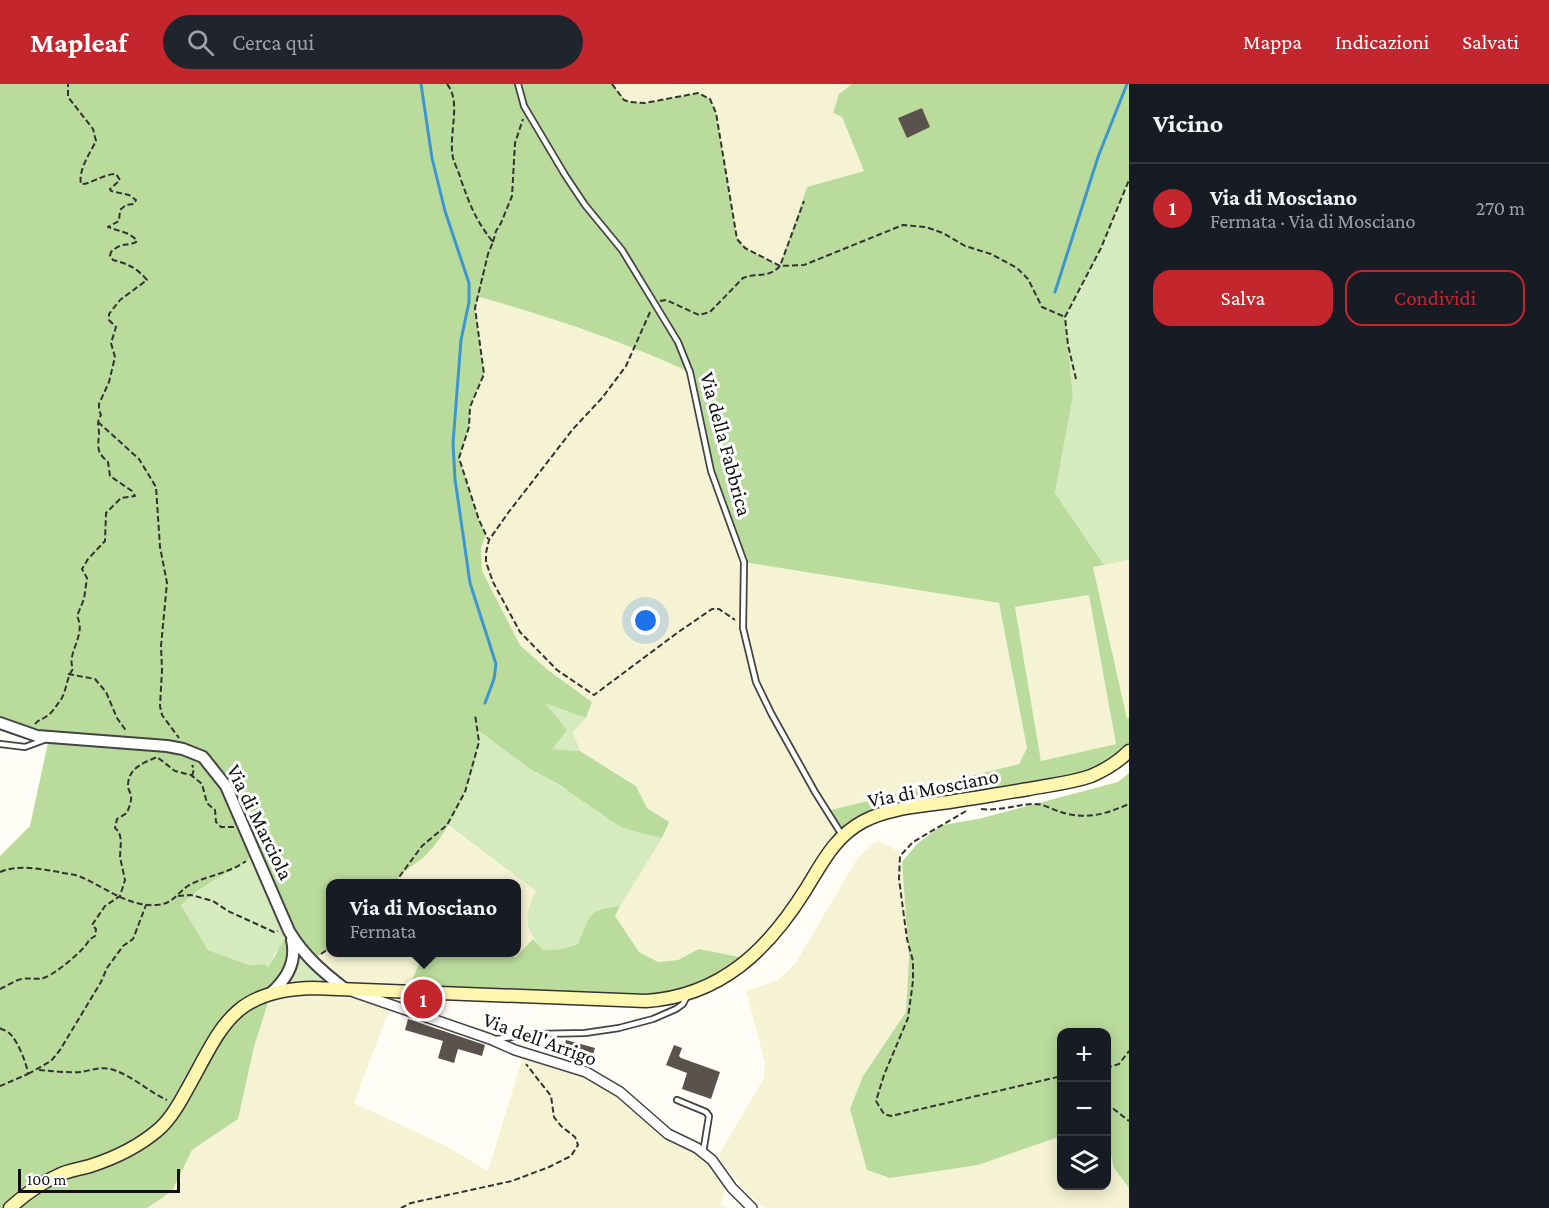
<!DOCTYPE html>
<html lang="it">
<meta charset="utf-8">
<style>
body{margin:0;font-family:"Crimson Pro",serif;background:#20242c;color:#f1f3f6}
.controls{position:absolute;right:18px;bottom:18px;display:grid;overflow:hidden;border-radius:12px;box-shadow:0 3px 15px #0003}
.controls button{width:54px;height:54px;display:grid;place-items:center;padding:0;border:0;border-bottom:2px solid #363941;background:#171b24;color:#f1f3f6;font:30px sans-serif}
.scale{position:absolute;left:18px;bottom:15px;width:162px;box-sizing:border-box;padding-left:6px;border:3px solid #111;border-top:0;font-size:16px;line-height:21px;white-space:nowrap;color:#111;-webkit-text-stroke:4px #fff;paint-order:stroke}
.you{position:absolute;left:646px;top:537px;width:21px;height:21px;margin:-15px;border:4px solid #fff;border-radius:50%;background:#1a73e8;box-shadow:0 0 0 9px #1a73e833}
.badge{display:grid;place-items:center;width:39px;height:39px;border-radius:50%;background:#c4262e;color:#fff;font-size:20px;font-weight:700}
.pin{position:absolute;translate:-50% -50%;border:3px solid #fff;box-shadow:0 2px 6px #0006}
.popup{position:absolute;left:326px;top:795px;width:195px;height:78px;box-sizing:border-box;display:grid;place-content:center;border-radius:12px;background:#171b24;filter:drop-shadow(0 2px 4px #0005);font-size:20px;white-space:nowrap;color:#9ea1a6}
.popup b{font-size:22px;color:#f1f3f6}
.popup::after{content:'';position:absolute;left:50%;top:100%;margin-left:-12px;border:12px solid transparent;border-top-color:#171b24}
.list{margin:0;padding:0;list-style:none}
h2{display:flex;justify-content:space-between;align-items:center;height:78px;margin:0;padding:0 24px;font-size:26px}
h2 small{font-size:20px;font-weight:400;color:#9ea1a6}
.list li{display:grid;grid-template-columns:39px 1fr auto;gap:18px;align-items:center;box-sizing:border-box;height:90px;padding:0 24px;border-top:2px solid #363941}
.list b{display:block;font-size:22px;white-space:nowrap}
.list p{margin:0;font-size:20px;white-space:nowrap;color:#9ea1a6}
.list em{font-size:20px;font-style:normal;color:#9ea1a6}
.actions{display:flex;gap:12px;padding:18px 24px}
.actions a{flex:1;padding:14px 0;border:2px solid #c4262e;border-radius:18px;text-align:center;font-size:21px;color:#c4262e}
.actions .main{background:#c4262e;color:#fff}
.icon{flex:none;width:33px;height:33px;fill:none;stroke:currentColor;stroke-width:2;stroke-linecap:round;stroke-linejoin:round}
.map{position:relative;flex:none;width:1129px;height:1124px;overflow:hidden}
header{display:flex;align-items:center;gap:36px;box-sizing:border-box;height:84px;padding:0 30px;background:#c4262e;color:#fff}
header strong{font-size:28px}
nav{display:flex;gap:33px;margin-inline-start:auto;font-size:21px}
.search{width:420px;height:54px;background:#20242c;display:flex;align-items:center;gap:15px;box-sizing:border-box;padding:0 21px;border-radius:33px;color:#9ea1a6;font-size:22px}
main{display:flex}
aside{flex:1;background:#171b24}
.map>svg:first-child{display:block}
</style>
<header>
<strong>Mapleaf</strong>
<div class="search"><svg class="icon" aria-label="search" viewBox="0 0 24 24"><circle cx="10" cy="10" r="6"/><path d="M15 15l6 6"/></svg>Cerca qui</div>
<nav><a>Mappa</a><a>Indicazioni</a><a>Salvati</a></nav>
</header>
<main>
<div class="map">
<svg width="1129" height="1124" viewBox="0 0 1129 1124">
<rect width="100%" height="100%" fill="#fffdf5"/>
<path fill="#f6f3d4" d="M 612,0 L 852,0 L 839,10 L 842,33 L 864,87 L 807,103 L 780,182 L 745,164 L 737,155 L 716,29 L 645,19 L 630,18 L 624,16 Z
M 479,213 L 533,228 L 638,264 L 690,288 L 745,477 L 999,519 L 1027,664 L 1019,680 L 827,727 L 842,751 L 749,875 L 699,865 L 678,876 L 658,878 L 639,868 L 614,831 L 669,738 L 647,724 L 636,701 L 580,667 L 573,648 L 586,634 L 592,618 L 548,586 L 520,561 L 482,487 L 481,464 L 486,450 L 479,436 L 459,374 L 469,343 L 470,323 L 484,290 L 475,224 Z
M 1129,476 L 1129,633 L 1127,636 L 1093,483 Z
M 1090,511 L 1116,660 L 1041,677 L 1015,523 Z
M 447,741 L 536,807 L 527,841 L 533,855 L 516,873 L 479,869 L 516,868 L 516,800 L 394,800 L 400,790 L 425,772 Z
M 878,756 L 898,767 L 902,778 L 909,874 L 906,928 L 894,946 L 1036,1059 L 1061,1053 L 1062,1102 L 1106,1102 L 1107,1065 L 1110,1068 L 1114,1084 L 1129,1104 L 1129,1124 L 765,1124 L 744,1106 L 718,1072 L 764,994 L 765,979 L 746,907 L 778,896 L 795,880 L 857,775 Z
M 330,864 L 330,868 L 442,869 L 423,871 L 407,907 L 348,905 L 391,921 L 354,1019 L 444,1061 L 488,1087 L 524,969 L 586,988 L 620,1008 L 668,1050 L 697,1064 L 727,1097 L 721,1120 L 726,1124 L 147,1124 L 172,1107 L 192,1066 L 238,1035 L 254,962 L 271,909 Z"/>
<path fill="#d5ebbd" d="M 1129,96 L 1129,476 L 1104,481 L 1055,409 L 1073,312 L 1065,233 L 1101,164 Z
M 544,618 L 586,634 L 573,648 L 580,667 L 552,665 Z
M 478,645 L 530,685 L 643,750 L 662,754 L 620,822 C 587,826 590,832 578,860 L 562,865 L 543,866 C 523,844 524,833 536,807 L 448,741 L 465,708 Z
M 256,770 L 289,847 L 345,905 L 271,909 L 277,865 L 268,885 L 265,880 L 249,881 L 208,866 L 181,821 C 204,800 231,788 256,770 Z"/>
<path fill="#b9dc9c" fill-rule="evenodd" d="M 0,0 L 612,0 L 624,15 L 630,18 L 646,19 L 698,9 L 710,15 L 716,29 L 737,155 L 745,164 L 780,182 L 807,103 L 864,87 L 842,33 L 833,29 L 839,10 L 852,0 L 1129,0 L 1129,96 L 1101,164 L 1065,233 L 1073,312 L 1055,409 L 1104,481 L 1093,483 L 1127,635 L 1129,633 L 1129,667 L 1091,692 L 916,723 L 842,751 L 827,727 L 1019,680 L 1027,664 L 999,519 L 744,478 L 711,387 L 690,288 C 622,257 552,233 479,213 L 475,224 L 484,290 L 470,323 L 469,343 L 459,374 L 479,436 L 486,450 L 481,464 L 482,487 L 520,561 L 548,586 L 592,618 L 586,634 L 545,619 L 567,646 L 552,665 L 580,667 L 636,702 L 647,724 L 669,738 L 662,754 L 643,750 L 619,742 L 561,702 L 530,685 L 478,646 C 481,682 451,747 425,772 C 414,782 402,787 394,799 L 330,800 L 330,864 L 311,877 L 300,865 L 271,909 L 254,963 L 238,1035 L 192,1066 L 172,1107 L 147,1124 L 0,1124 L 0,772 L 30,742 L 49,654 L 0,639 ZM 1089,511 L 1116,660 L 1041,677 L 1015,523 ZM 256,770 L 289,847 L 268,884 L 265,880 L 249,881 L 208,866 L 181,821 C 203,800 231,788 256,770 Z
M 1129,689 L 1129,1104 L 1114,1084 L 1110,1068 L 1107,1065 L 1106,948 L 1062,948 L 1061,1052 L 978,1081 L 890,1094 L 867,1086 L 850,1025 L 863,992 L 906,928 L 909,874 L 902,778 L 917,760 L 942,741 L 978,735 L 1118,698 Z
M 620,822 L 615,832 L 639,868 L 658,878 L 678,876 L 699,865 L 749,875 L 669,916 L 407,907 L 423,871 C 455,867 484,870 516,873 L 533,855 L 543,866 L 562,865 L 578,860 C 590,831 587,826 620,822 Z"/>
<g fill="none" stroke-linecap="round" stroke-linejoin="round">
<path stroke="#3f96cf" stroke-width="3" d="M 421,0 L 432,74 L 445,127 L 469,199 L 469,218 L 461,256 L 453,359 L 455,395 L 470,499 L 496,580 L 494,595 L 485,619
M 1055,208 L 1098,73 L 1127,0"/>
</g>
<path fill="#5a524d" d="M 922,24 L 930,43 L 907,54 L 898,34 Z
M 408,935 L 485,961 L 482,972 L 458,965 L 454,979 L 438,974 L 443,957 L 405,946 Z
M 566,956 L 595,964 L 590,982 L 561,973 Z
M 674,961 L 682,964 L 679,972 L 681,974 L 720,988 L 711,1015 L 682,1005 L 687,989 L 666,981 Z"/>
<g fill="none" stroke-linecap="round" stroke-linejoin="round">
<g stroke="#444" stroke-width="8">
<path id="service" d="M 518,0 L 524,22 L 565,91 L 585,121 L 622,166 L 678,258 L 690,288 L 711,387 L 744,478 L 743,544 L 756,598 L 771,629 L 815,708 L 842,751
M 0,660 L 25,663 L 44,656
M 496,955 L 536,950 L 585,949 L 619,944 L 653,935 L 676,925 L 683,920 L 687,912
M 677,1016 L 706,1028 L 709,1032 L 703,1069"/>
</g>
<g stroke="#444" stroke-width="12">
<path id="minor" d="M 354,908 L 490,955 L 515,966 L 586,988 L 620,1008 L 668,1050 L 697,1064 L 712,1076 L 732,1104 L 752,1124"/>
</g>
<g stroke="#444" stroke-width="14">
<path id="tertiary" d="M 0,639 L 37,652 L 167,662 L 183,665 L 203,673 L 226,702 L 289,847 C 304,872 323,888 345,905
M 271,909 C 287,895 297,878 292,856"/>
</g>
<g stroke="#333" stroke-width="15">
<path id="secondary" d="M 10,1124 C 25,1110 41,1099 59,1091 C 69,1086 80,1085 90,1082 C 115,1074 138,1063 158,1046 C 170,1036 178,1022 185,1009 C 221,946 229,906 313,904 L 646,917 C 721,912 768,866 806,805 C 822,779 835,752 864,737 C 885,726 911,723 934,720 C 966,716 997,710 1029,705 C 1049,701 1071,699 1091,692 C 1105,686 1118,678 1129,667"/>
</g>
<path stroke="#333" stroke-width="2" stroke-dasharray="6 3" stroke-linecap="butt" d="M 447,0 C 462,18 448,50 453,74 C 455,81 459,88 461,96 C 470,121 476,137 493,158 L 488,170 L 475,224 L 484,290 L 470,323 L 469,343 L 459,374 L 479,436 L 488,455
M 612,0 L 624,16 L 630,18 L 645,19 L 698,9 L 710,15 L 716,29 L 737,155 L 745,164 L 780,182 L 804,117
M 493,158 L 496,147 L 501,139 L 512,112 L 515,59 L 523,35
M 660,217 L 666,216 L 699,231 L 710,228 L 743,194 C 757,188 768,195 780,182 L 804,181 L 903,141 L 926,143 L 943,149 L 965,162 L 991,170 L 1017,184 L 1028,195 L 1042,223 L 1065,233
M 650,228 L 626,282 L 602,314 L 573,345 L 508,429 L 489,456 L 486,469 L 486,478 L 493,498 L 520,548 L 557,586 L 594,611 L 677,549 L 712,525 L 719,525 L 735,536
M 1076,295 L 1068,261 L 1065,233 L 1101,164 L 1129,96
M 98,338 L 139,375 L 156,403 L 160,463 L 167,499 L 161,562 L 162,586 L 160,622 L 162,631 L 179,654
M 68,590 L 95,595 L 106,608 L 117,634 L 127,648
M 35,640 C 39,635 42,636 47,632 C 52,629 56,622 60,617 C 67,607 66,594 73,585 C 66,569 87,551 77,532 L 84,515 L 87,494 L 82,485 L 88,475 L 105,457 L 106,429 L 121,414 L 135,412 L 132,407 L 110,392 L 108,378 C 96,368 98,363 99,350 C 99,342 96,339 101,331 L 99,326 L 99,320 L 109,298 L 115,273 L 111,259 L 116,243 L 109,236 L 109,230 L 120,216 L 147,196 C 137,184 128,180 113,176 L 110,172 L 111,168 C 123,157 126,163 136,158 L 137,156 L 129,150 L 108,143 L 119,137 L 120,126 L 126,121 L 134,120 L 136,116 L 129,111 L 111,107 L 110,105 L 120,96 L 116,90 C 103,90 89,101 81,100 C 78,86 90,69 96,57 L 93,45 L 68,13 L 68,0
M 192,692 L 194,685 L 192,681
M 981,725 C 1000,727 1015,721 1033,720 C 1044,719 1054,727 1064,729 C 1088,736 1108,729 1129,720
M 966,727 L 913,758 L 900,772 L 899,795 L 907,855 L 913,877 L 913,897 L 908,934 L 884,991 L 876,1017 L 884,1030 L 891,1032 L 1062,992
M 0,788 C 19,780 39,785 59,788 C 66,790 75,790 81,793 C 106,804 129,823 157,821 C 174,820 178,807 191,800 C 210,791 229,789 246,777
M 394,800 L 422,762 L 447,741 L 465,708 L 479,658 L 475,630
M 178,812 L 191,811 L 213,817 L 228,827 L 274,848 L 278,847
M 321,870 L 330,864
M 0,905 C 7,902 15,896 22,895 C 31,893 36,897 46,893 C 56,889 85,866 89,856 L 95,852 L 96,845 L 92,841 L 105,822 L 120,812 L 125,796 L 120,773 L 121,756 L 119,748 L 115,744 L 117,735 L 127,729 C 129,723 132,717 131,711 C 130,708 128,705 128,702 C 128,684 143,679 157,673 L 175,687 L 191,691 L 202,700 L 207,719 L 215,726 L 216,738 L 221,743 L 234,743
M 0,944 C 3,946 7,947 9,949 C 17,955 27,980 28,990 L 0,1002
M 1106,984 L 1119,980 L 1129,967
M 39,986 C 50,987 71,989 81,988 C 92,986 103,982 114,986 C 134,993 149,1008 167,1016
M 28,990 L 51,977 L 60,966 L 101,898 L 107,884 L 123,862 L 133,855 L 146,821
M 1106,1019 L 1129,1037
M 401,1124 L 411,1119 L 512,1097 L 549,1083 L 571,1072 L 578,1061 L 575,1053 L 561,1042 L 554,1033 L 551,1012 L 526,980"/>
<use href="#service" stroke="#fff" stroke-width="4.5"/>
<use href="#minor" stroke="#fff" stroke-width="9"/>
<use href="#tertiary" stroke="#fff" stroke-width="10"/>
<use href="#secondary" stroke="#fff6b0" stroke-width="12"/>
</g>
<g text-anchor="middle" stroke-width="6" stroke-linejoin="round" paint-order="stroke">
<g font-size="21" fill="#111" stroke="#fff">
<text transform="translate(726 360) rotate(75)" y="7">Via della Fabbrica</text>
<text transform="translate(933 704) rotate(-11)" y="7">Via di Mosciano</text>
<text transform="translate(260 738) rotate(64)" y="7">Via di Marciola</text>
<text transform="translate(540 955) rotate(20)" y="7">Via dell'Arrigo</text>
</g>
</g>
</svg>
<div class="controls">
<button>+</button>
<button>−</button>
<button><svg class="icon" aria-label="layers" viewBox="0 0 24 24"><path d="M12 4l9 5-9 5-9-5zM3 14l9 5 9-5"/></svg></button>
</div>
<div class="scale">100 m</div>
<div class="you"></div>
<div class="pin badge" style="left:423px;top:915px">1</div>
<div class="popup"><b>Via di Mosciano</b>Fermata</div>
</div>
<aside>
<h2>Vicino<small></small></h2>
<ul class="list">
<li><span class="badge">1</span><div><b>Via di Mosciano</b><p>Fermata · Via di Mosciano</p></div><em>270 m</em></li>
</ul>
<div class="actions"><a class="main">Salva</a><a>Condividi</a></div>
</aside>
</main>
